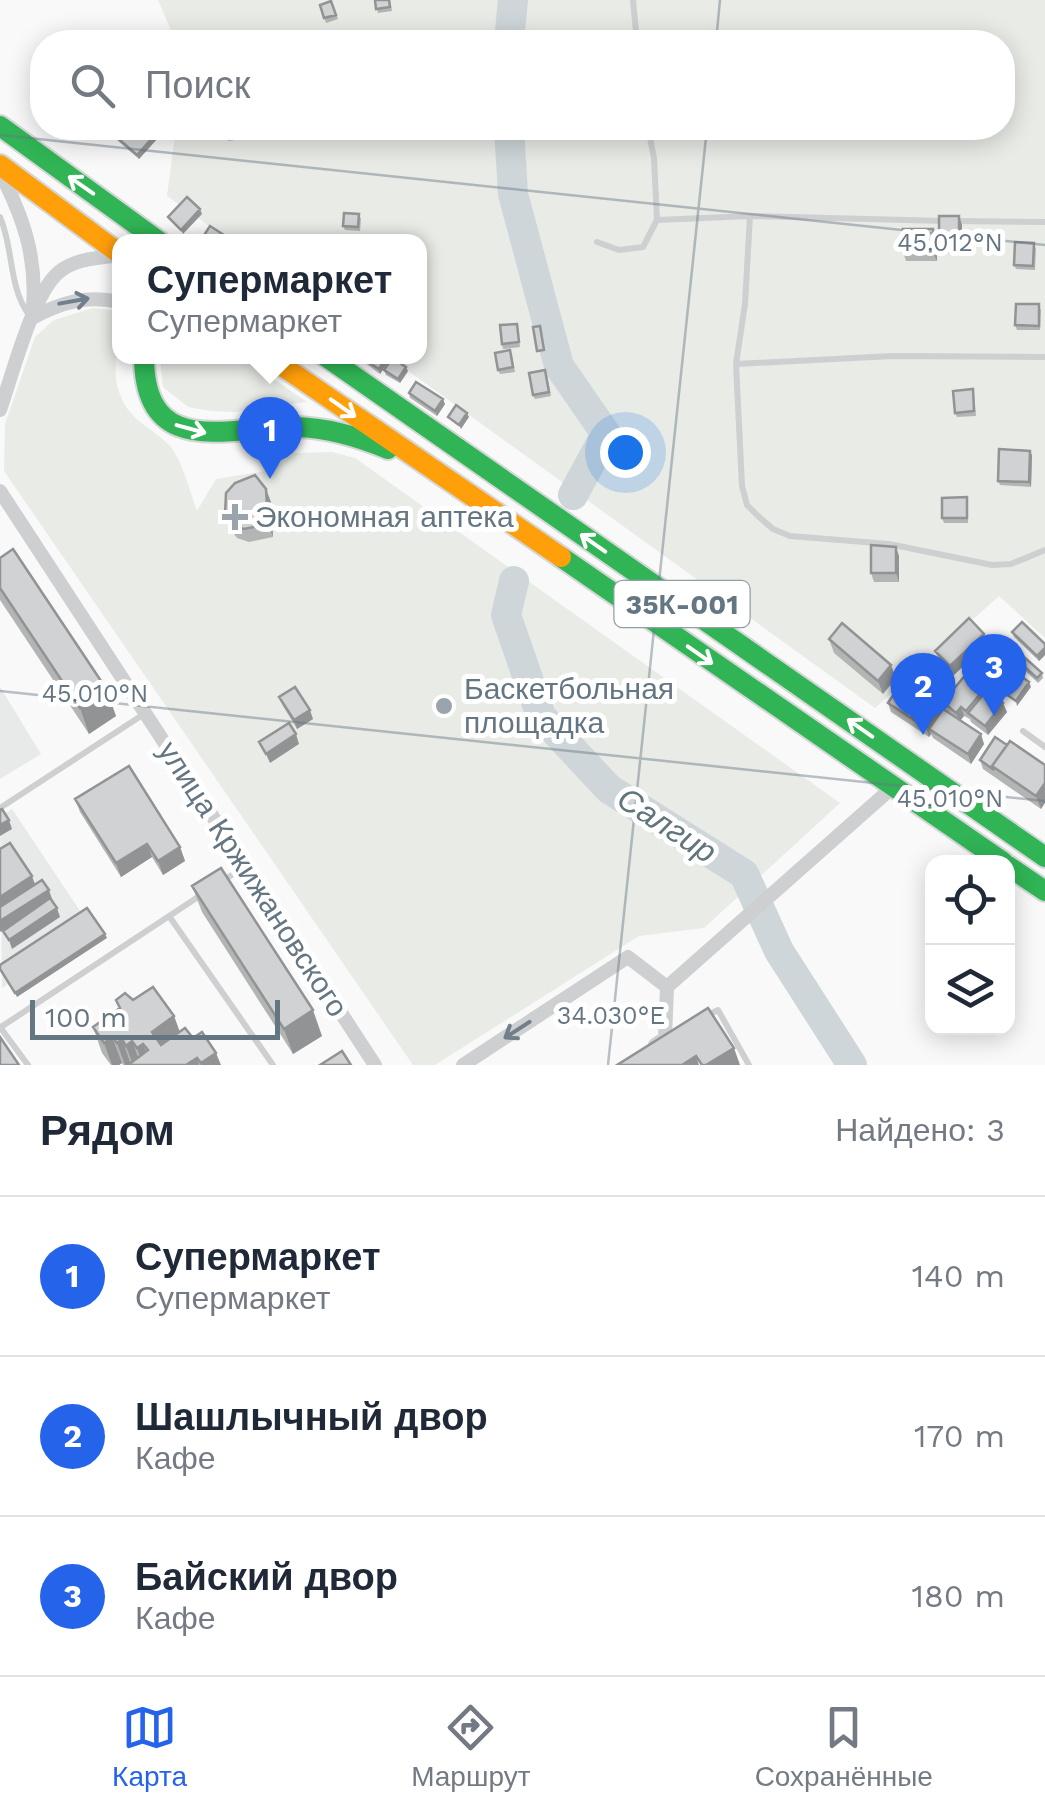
<!DOCTYPE html>
<html lang="ru">
<meta charset="utf-8">
<style>
body{margin:0;font-family:"Work Sans",sans-serif;background:#f6f6f7;color:#1f2937}
.controls{position:absolute;right:30px;bottom:30px;display:grid;overflow:hidden;border-radius:20px;box-shadow:0 5px 25px #0003}
.controls button{width:90px;height:90px;display:grid;place-items:center;padding:0;border:0;border-bottom:2px solid #e0e1e3;background:#fff;color:#1f2937;font:50px sans-serif}
.scale{position:absolute;left:30px;bottom:25px;width:250px;box-sizing:border-box;padding-left:10px;border:5px solid #657683;border-top:0;font-size:28px;line-height:35px;white-space:nowrap;color:#657683;-webkit-text-stroke:8px #fff;paint-order:stroke}
.you{position:absolute;left:625px;top:452px;width:35px;height:35px;margin:-25px;border:8px solid #fff;border-radius:50%;background:#1a73e8;box-shadow:0 0 0 15px #1a73e833}
.badge{display:grid;place-items:center;width:65px;height:65px;border-radius:50%;background:#2563eb;color:#fff;font-size:32px;font-weight:700}
.pin{position:absolute;translate:-50% -82px;filter:drop-shadow(0 2px 5px #0008)}
.pin::after{content:'';position:absolute;top:52px;width:35px;height:30px;background:inherit;clip-path:polygon(0 0,100% 0,50% 100%)}
.popup{position:absolute;left:112px;top:234px;width:315px;height:130px;box-sizing:border-box;display:grid;place-content:center;border-radius:20px;background:#fff;filter:drop-shadow(0 2px 8px #0005);font-size:32px;white-space:nowrap;color:#747a83}
.popup b{font-size:38px;color:#1f2937}
.popup::after{content:'';position:absolute;left:50%;top:100%;margin-left:-20px;border:20px solid transparent;border-top-color:#fff}
.list{margin:0;padding:0;list-style:none}
h2{display:flex;justify-content:space-between;align-items:center;height:130px;margin:0;padding:0 40px;font-size:42px}
h2 small{font-size:32px;font-weight:400;color:#747a83}
.list li{display:grid;grid-template-columns:65px 1fr auto;gap:30px;align-items:center;box-sizing:border-box;height:160px;padding:0 40px;border-top:2px solid #e0e1e3}
.list b{display:block;font-size:38px;white-space:nowrap}
.list p{margin:0;font-size:32px;white-space:nowrap;color:#747a83}
.list em{font-size:32px;font-style:normal;color:#747a83}
.icon{flex:none;width:55px;height:55px;fill:none;stroke:currentColor;stroke-width:2;stroke-linecap:round;stroke-linejoin:round}
.map{position:relative;flex:none;width:1045px;height:1065px;overflow:hidden}
.search{position:absolute;background:#fff;box-shadow:0 5px 25px #0003;left:30px;right:30px;top:30px;height:110px;display:flex;align-items:center;gap:25px;box-sizing:border-box;padding:0 35px;border-radius:40px;color:#747a83;font-size:38px}
.sheet{height:610px;background:#fff}
nav{display:flex;justify-content:space-around;align-items:center;box-sizing:border-box;height:140px;border-top:2px solid #e0e1e3;background:#fff;font-size:28px;color:#747a83}
nav a{display:grid;justify-items:center;gap:5px}
nav .on{color:#2563eb}
.map>svg:first-child{display:block}
</style>
<div class="map">
<svg width="1045" height="1065" viewBox="0 0 1045 1065">
<rect width="100%" height="100%" fill="#f9f9f9"/>
<path fill="#e8e9e9" d="M 0,687 L 41,754 L 0,779 Z
M 12,809 L 84,917 L 30,970 L 2,988 L 0,817 Z"/>
<path fill="#e8ebe6" d="M 158,0 L 1045,0 L 1045,638 L 999,596 L 875,708 L 389,357 L 420,356 L 420,242 L 230,241 L 167,196 L 176,128 L 1002,128 L 1002,42 L 176,42 Z
M 93,308 L 120,311 C 120,333 112,372 118,389 C 128,422 150,425 170,446 C 181,458 191,494 197,511 L 216,479 L 272,470 L 295,453 L 332,452 L 355,458 L 840,803 L 704,928 L 639,936 L 435,1065 L 413,1065 L 4,471 L 5,424 L 35,337 L 54,320 Z
M 160,357 L 241,357 L 307,402 L 234,412 L 211,411 L 188,407 L 163,387 Z"/>
<g fill="none" stroke-linecap="round" stroke-linejoin="round">
<path stroke="#ced6d9" stroke-width="30" d="M 509,42 L 513,0
M 509,128 L 513,194 L 559,366 L 606,434 L 573,495
M 514,581 L 506,615 L 541,716 L 609,789 L 744,874 L 779,951 L 852,1065"/>
<g stroke="#d5d6d7" stroke-width="24">
<path id="fast" d="M 0,126 L 160,242
M 144,356 C 144,461 230,426 297,427 C 329,428 359,437 388,449
M 325,356 L 1045,857
M 561,557 L 1003,862
M 1008,866 L 1045,891"/>
</g>
<g stroke="#d5d6d7" stroke-width="24">
<path id="slow" d="M 0,165 L 120,254
M 268,356 L 561,557"/>
</g>
<path stroke="#cecfd0" stroke-width="6" d="M 633,0 L 637,42
M 750,216 L 745,304 L 736,364 L 742,486 L 747,505 L 758,516 L 773,529 L 790,536 L 889,544 L 992,565 L 1011,564 L 1045,550
M 0,217 C 14,249 8,286 29,315
M 657,220 L 750,216 L 944,221
M 956,221 L 1045,222
M 597,242 L 619,250 L 643,247 L 657,220 L 654,158 L 648,128
M 737,364 L 892,356 L 1045,357
M 1023,731 L 1045,747
M 0,808 L 144,714
M 224,880 L 246,866
M 169,916 L 273,1065
M 706,1016 L 718,1010 L 749,1065
M 0,1027 L 28,1065
M 1,1027 L 201,895"/>
<path stroke="#cecfd0" stroke-width="14" d="M 0,172 C 23,217 37,256 33,307
M 32,318 C 62,302 86,295 120,302
M 0,410 C 12,376 33,293 59,272 C 76,258 100,258 120,255
M 0,491 L 375,1065
M 667,987 L 893,787
M 655,1045 L 665,1038 L 667,987
M 463,1065 L 628,957 L 667,987"/>
<use href="#fast" stroke="#30b455" stroke-width="20"/>
<use href="#slow" stroke="#ff9f0a" stroke-width="20"/>
</g>
<path fill="#b3b5b5" d="M 375,0 L 390,0 L 392,11 L 378,13 Z
M 331,1 L 338,19 L 326,23 L 320,5 Z
M 103,128 L 167,128 L 139,159 Z
M 248,128 L 249,138 L 228,141 L 224,132 Z
M 359,214 L 361,219 L 360,231 L 345,230 L 343,226 Z
M 959,216 L 962,225 L 962,254 L 943,253 L 939,244 Z
M 937,238 L 937,261 L 906,261 L 903,252 Z
M 1036,247 L 1035,270 L 1016,269 L 1014,265 Z
M 1041,309 L 1040,330 L 1017,330 L 1015,325 Z
M 517,324 L 520,347 L 503,349 L 502,344 Z
M 512,355 L 515,372 L 500,374 L 498,370 Z
M 389,356 L 380,374 L 364,362 L 362,358 Z
M 384,370 L 408,371 L 400,383 L 386,375 Z
M 547,375 L 551,396 L 535,399 L 533,395 Z
M 409,393 L 445,404 L 437,416 L 410,398 Z
M 974,394 L 976,416 L 957,417 L 955,413 Z
M 1032,455 L 1031,487 L 1000,485 L 998,481 Z
M 271,502 L 273,537 L 249,542 L 237,538 L 230,529 L 225,515 Z
M 968,502 L 968,523 L 944,523 L 942,518 Z
M 899,556 L 899,582 L 874,582 L 871,573 Z
M 0,558 L 116,716 L 89,734 L 0,600 Z
M 1012,632 L 1045,644 L 1045,655 L 1039,661 L 1014,637 Z
M 829,639 L 896,678 L 883,694 L 834,653 Z
M 987,643 L 954,675 L 939,660 L 935,651 Z
M 1019,662 L 1042,673 L 1043,678 L 1038,683 L 1021,667 Z
M 985,688 L 1007,712 L 988,735 L 971,722 L 970,719 L 964,716 L 960,721 L 984,744 L 971,764 L 933,738 L 931,734 L 929,737 L 891,712 L 888,703 L 938,716 L 947,711 L 943,702 Z
M 279,697 L 313,719 L 297,729 L 283,706 Z
M 1007,745 L 1045,765 L 1041,809 L 983,769 L 980,760 Z
M 75,799 L 180,847 L 185,861 L 163,875 L 152,857 L 121,877 L 80,812 Z
M 192,886 L 322,1036 L 293,1054 L 202,912 Z
M 133,1000 L 174,1016 L 180,1032 L 193,1038 L 221,1065 L 123,1065 L 122,1063 L 119,1065 L 111,1065 L 102,1053 L 93,1027 Z"/>
<path fill="#929394" d="M 161,128 L 167,128 L 139,159 L 137,155 Z
M 200,209 L 202,214 L 183,234 L 181,230 Z
M 959,216 L 962,225 L 962,254 L 959,245 Z
M 933,229 L 937,238 L 937,261 L 933,252 Z
M 387,356 L 389,356 L 390,359 L 380,374 L 379,369 Z
M 406,367 L 408,371 L 400,383 L 398,379 Z
M 443,399 L 445,404 L 437,416 L 435,411 Z
M 467,413 L 469,417 L 461,429 L 459,425 Z
M 1030,451 L 1032,455 L 1031,487 L 1029,482 Z
M 266,489 L 271,502 L 273,537 L 268,524 Z
M 896,547 L 899,556 L 899,582 L 896,573 Z
M 984,634 L 987,643 L 954,675 L 950,666 Z
M 1045,648 L 1045,655 L 1039,661 L 1037,656 Z
M 891,665 L 896,678 L 883,694 L 878,681 Z
M 1029,682 L 1031,687 L 1017,706 L 1016,701 Z
M 107,690 L 116,716 L 89,734 L 80,708 Z
M 1003,703 L 1007,712 L 988,735 L 985,726 Z
M 961,707 L 964,716 L 959,722 L 956,713 Z
M 936,708 L 940,721 L 929,729 L 931,734 L 929,737 L 925,724 Z
M 310,710 L 313,719 L 297,729 L 294,720 Z
M 296,734 L 299,744 L 270,763 L 266,754 Z
M 981,734 L 984,744 L 971,764 L 968,754 Z
M 1045,783 L 1045,803 L 1041,809 L 1036,796 Z
M 9,820 L 12,829 L 0,836 L 0,825 Z
M 147,844 L 152,857 L 121,877 L 116,863 Z
M 180,847 L 185,861 L 163,875 L 158,861 Z
M 32,876 L 37,890 L 0,914 L 0,897 Z
M 49,890 L 52,899 L 0,932 L 0,921 Z
M 57,908 L 60,917 L 12,949 L 9,940 Z
M 105,934 L 107,938 L 17,997 L 15,993 Z
M 313,1010 L 322,1036 L 293,1054 L 284,1029 Z
M 174,1016 L 183,1042 L 161,1057 L 152,1032 Z
M 112,1037 L 122,1063 L 119,1065 L 112,1065 L 104,1043 Z
M 122,1039 L 131,1065 L 125,1065 L 117,1043 Z
M 132,1041 L 141,1065 L 133,1065 L 126,1046 Z
M 143,1044 L 151,1065 L 143,1065 L 137,1048 Z
M 734,1048 L 740,1065 L 706,1065 Z
M 216,1053 L 221,1065 L 201,1065 L 201,1063 Z
M 696,1056 L 699,1065 L 682,1065 Z
M 197,1058 L 199,1065 L 186,1065 Z"/>
<path fill="#d0d2d3" stroke="#929394" stroke-width="2.5" d="M 375,0 L 389,0 L 390,7 L 376,9 Z
M 331,1 L 336,15 L 324,18 L 320,5 Z
M 679,39 L 707,40 L 707,42 L 679,42 Z
M 106,128 L 161,128 L 137,155 Z
M 224,128 L 246,128 L 246,129 L 224,132 Z
M 187,197 L 200,209 L 181,230 L 168,217 Z
M 344,213 L 359,214 L 358,227 L 343,226 Z
M 939,216 L 959,216 L 959,245 L 939,244 Z
M 210,226 L 230,239 L 229,242 L 201,240 Z
M 903,229 L 933,229 L 933,252 L 903,252 Z
M 1015,242 L 1034,243 L 1033,266 L 1014,265 Z
M 1016,304 L 1039,304 L 1039,326 L 1015,325 Z
M 517,324 L 519,342 L 502,344 L 500,325 Z
M 540,326 L 544,350 L 537,351 L 533,327 Z
M 510,350 L 513,367 L 498,370 L 495,353 Z
M 363,356 L 387,356 L 379,369 L 362,358 Z
M 392,358 L 406,367 L 398,379 L 384,370 Z
M 545,370 L 549,392 L 533,395 L 529,373 Z
M 416,382 L 443,399 L 435,411 L 409,393 Z
M 973,389 L 974,411 L 955,413 L 953,391 Z
M 456,405 L 467,413 L 459,425 L 448,417 Z
M 999,449 L 1030,451 L 1029,482 L 998,481 Z
M 255,475 L 266,489 L 268,524 L 244,529 L 232,525 L 225,515 L 226,493 L 235,483 Z
M 967,497 L 967,518 L 942,518 L 942,498 Z
M 871,545 L 896,547 L 896,573 L 871,573 Z
M 13,549 L 107,690 L 80,708 L 0,588 L 0,558 Z
M 969,618 L 984,634 L 950,666 L 935,651 Z
M 1022,622 L 1045,644 L 1045,648 L 1037,656 L 1012,632 Z
M 842,623 L 891,665 L 878,681 L 829,639 Z
M 1024,657 L 1042,673 L 1037,678 L 1019,662 Z
M 967,673 L 985,688 L 966,711 L 961,707 L 956,713 L 943,702 Z
M 1017,673 L 1029,682 L 1016,701 L 1003,692 Z
M 899,686 L 922,701 L 912,716 L 914,720 L 888,703 Z
M 295,687 L 310,710 L 294,720 L 279,697 Z
M 987,690 L 1003,703 L 985,726 L 968,713 Z
M 923,699 L 936,708 L 925,724 L 912,716 Z
M 943,709 L 981,734 L 968,754 L 929,729 Z
M 289,723 L 296,734 L 266,754 L 259,742 Z
M 995,737 L 1007,745 L 992,766 L 994,770 L 980,760 Z
M 1010,741 L 1045,765 L 1045,783 L 1036,796 L 992,766 Z
M 129,766 L 180,847 L 158,861 L 147,844 L 116,863 L 75,799 Z
M 2,809 L 9,820 L 0,825 L 0,810 Z
M 10,843 L 32,876 L 0,897 L 0,849 Z
M 221,868 L 313,1010 L 284,1029 L 192,886 Z
M 42,880 L 49,890 L 0,921 L 0,907 Z
M 50,898 L 57,908 L 9,940 L 3,931 Z
M 87,908 L 105,934 L 15,993 L 0,969 L 0,965 Z
M 153,987 L 174,1016 L 152,1032 L 161,1045 L 185,1028 L 193,1038 L 202,1032 L 216,1053 L 201,1063 L 197,1058 L 186,1065 L 128,1065 L 148,1050 L 143,1044 L 137,1048 L 132,1041 L 126,1046 L 122,1039 L 117,1043 L 112,1037 L 104,1043 L 93,1027 L 120,1008 L 116,1000 L 125,993 L 133,1000 Z
M 708,1008 L 734,1048 L 706,1065 L 702,1065 L 696,1056 L 682,1065 L 617,1065 Z
M 0,1037 L 19,1065 L 0,1065 Z
M 342,1051 L 351,1065 L 320,1065 Z"/>
<defs><path id="oneway-shaft" d="M-6 0H5M1.5-3L5.5 0L1.5 3" fill="none" stroke-width="1.6" stroke-linecap="round" stroke-linejoin="round" transform="scale(2.5)"/></defs>
<g stroke="#fff">
<use href="#oneway-shaft" transform="translate(81 185) rotate(-145)"/>
<use href="#oneway-shaft" transform="translate(343 408) rotate(35)"/>
<use href="#oneway-shaft" transform="translate(191 429) rotate(15)"/>
<use href="#oneway-shaft" transform="translate(593 543) rotate(-145)"/>
<use href="#oneway-shaft" transform="translate(700 655) rotate(35)"/>
<use href="#oneway-shaft" transform="translate(860 728) rotate(-145)"/>
</g>
<g stroke="#707f8b">
<use href="#oneway-shaft" transform="translate(74 301) rotate(-10)"/>
<use href="#oneway-shaft" transform="translate(517 1030) rotate(147)"/>
</g>
<path fill="none" stroke="#657683" stroke-width="2.5" stroke-opacity="0.45" d="M 716,42 L 720,0M 0,135 L 1045,245M 0,691 L 1045,801M 608,1065 L 707,128"/>
<g fill="#99a4ac" stroke="#fff" stroke-width="4">
<path d="M230 502h10v10h10v10h-10v10h-10v-10h-10v-10h10z"/>
<circle cx="444" cy="706" r="10"/>
</g>
<g text-anchor="middle" stroke-width="10" stroke-linejoin="round" paint-order="stroke">
<rect fill="#fff" stroke="#939fa8" stroke-width="2.5" x="614.5" y="581" width="135" height="46" rx="8"/>
<g font-size="28" font-weight="bold" fill="#657683">
<text x="682" y="614">35К-001</text>
</g>
<g font-size="30" fill="#657683" stroke="#fff" text-anchor="start">
<text x="255" y="527">Экономная аптека</text>
<text x="464" y="699">Баскетбольная<tspan x="464" dy="34">площадка</tspan></text>
</g>
<g font-size="30" fill="#657683" stroke="#fff">
<text transform="translate(253 879) rotate(57)" y="10">улица Кржижановского</text>
</g>
<g font-size="32" font-style="italic" fill="#60757c" stroke="#fff">
<text transform="translate(667 825) rotate(33)" y="11">Салгир</text>
</g>
</g>
<g font-size="25" text-anchor="middle" fill="#657683" stroke="#fff" stroke-width="10" stroke-linejoin="round" paint-order="stroke">
<text x="950" y="251">45.012°N</text>
<text x="95" y="702">45.010°N</text>
<text x="950" y="807">45.010°N</text>
<text x="611" y="1024">34.030°E</text>
</g>
</svg>
<div class="controls">
<button><svg class="icon" aria-label="locate" viewBox="0 0 24 24"><circle cx="12" cy="12" r="6"/><path d="M12 2v4M12 18v4M2 12h4M18 12h4"/></svg></button>
<button><svg class="icon" aria-label="layers" viewBox="0 0 24 24"><path d="M12 4l9 5-9 5-9-5zM3 14l9 5 9-5"/></svg></button>
</div>
<div class="scale">100 m</div>
<div class="you"></div>
<div class="pin badge" style="left:270px;top:479px">1</div>
<div class="popup"><b>Супермаркет</b>Супермаркет</div>
<div class="pin badge" style="left:923px;top:735px">2</div>
<div class="pin badge" style="left:994px;top:716px">3</div>
<div class="search"><svg class="icon" aria-label="search" viewBox="0 0 24 24"><circle cx="10" cy="10" r="6"/><path d="M15 15l6 6"/></svg>Поиск</div>
</div>
<section class="sheet">
<h2>Рядом<small>Найдено: 3</small></h2>
<ul class="list">
<li><span class="badge">1</span><div><b>Супермаркет</b><p>Супермаркет</p></div><em>140 m</em></li>
<li><span class="badge">2</span><div><b>Шашлычный двор</b><p>Кафе</p></div><em>170 m</em></li>
<li><span class="badge">3</span><div><b>Байский двор</b><p>Кафе</p></div><em>180 m</em></li>
</ul>
</section>
<nav>
<a class="on"><svg class="icon" aria-label="map" viewBox="0 0 24 24"><path d="M3 6l6-2 6 2 6-2v14l-6 2-6-2-6 2zM9 4v14M15 6v14"/></svg>Карта</a>
<a><svg class="icon" aria-label="directions" viewBox="0 0 24 24"><path d="M12 3l9 9-9 9-9-9zM9 14v-3h6M13 9l2 2-2 2"/></svg>Маршрут</a>
<a><svg class="icon" aria-label="saved" viewBox="0 0 24 24"><path d="M7 4h10v16l-5-4-5 4z"/></svg>Сохранённые</a>
</nav>
